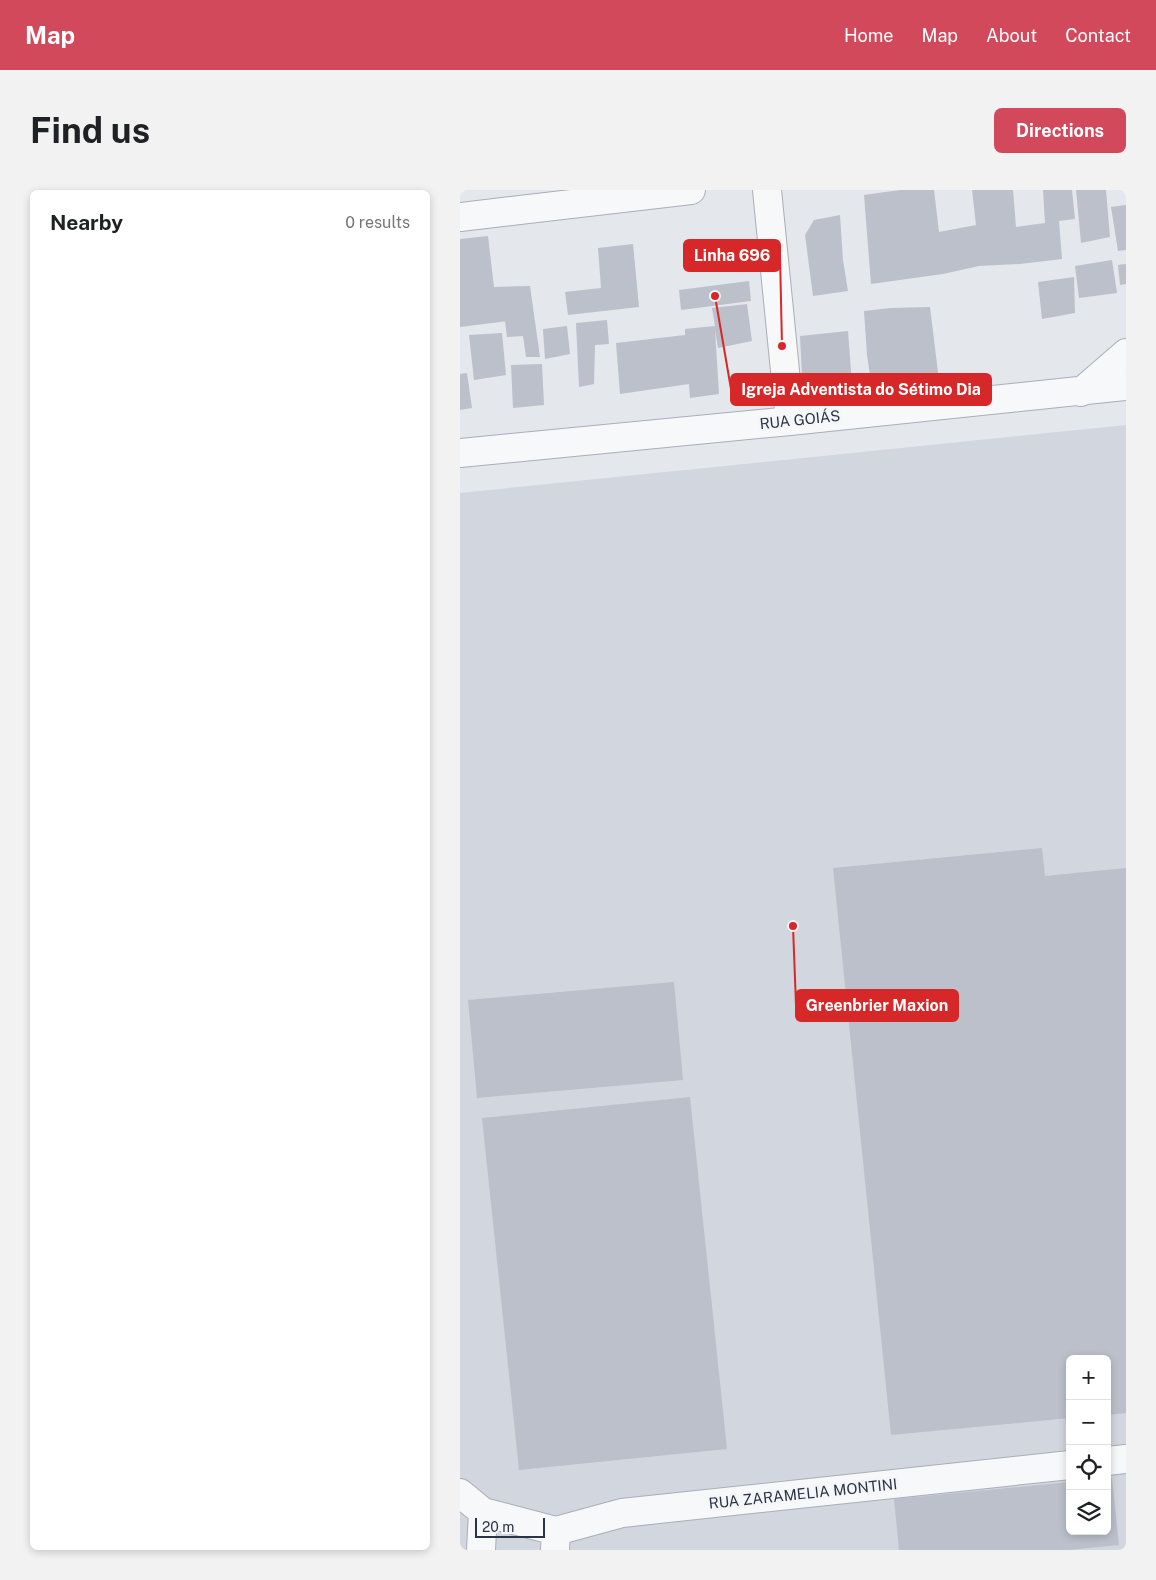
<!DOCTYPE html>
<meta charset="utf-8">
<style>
body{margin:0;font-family:"Public Sans",sans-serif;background:#f2f2f2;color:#202124}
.controls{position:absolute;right:15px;bottom:15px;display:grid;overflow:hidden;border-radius:8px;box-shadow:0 2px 8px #0003}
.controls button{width:45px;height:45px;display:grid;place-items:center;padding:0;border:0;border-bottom:1px solid #e0e0e0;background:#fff;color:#202124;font:25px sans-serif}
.scale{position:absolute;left:15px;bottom:12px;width:70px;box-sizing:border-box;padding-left:5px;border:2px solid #2b3445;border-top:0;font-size:14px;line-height:18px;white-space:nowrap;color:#2b3445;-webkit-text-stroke:4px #f4f6f9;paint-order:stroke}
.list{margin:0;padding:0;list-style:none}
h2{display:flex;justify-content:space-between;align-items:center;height:65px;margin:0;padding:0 20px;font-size:21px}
h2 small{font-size:16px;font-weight:400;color:#757577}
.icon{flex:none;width:28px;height:28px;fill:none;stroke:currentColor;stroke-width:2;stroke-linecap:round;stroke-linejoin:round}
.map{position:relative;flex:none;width:666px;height:1360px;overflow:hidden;border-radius:8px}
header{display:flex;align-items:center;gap:30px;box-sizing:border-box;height:70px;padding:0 25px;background:#d1495b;color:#fff}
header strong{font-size:24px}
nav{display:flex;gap:28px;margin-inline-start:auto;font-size:18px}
.intro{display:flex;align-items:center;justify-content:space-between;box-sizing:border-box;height:120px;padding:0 30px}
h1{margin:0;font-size:35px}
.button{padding:12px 22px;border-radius:8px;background:#d1495b;color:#fff;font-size:18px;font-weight:700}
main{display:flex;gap:30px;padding:0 30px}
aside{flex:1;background:#fff;border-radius:8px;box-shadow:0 2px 8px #0003}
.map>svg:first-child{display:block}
</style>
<header>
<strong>Map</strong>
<nav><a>Home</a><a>Map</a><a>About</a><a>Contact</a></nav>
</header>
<div class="intro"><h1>Find us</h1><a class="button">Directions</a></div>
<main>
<aside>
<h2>Nearby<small>0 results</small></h2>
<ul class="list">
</ul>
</aside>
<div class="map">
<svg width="666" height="1360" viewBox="0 0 666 1360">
<rect width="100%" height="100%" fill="#e4e7ec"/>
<path fill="#d2d6de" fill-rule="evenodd" d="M 666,235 L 666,1360 L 0,1360 L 0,303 ZM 610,1169 L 647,1169 L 647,1341 L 610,1341 Z"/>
<path fill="#bbc0ca" d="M 440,0 L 474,0 L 479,42 L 516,35 L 512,0 L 553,0 L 556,37 L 585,33 L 583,0 L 612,0 L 615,29 L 599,31 L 602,69 L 560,74 L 519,76 L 483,84 L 411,94 L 404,5 Z
M 616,0 L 646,0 L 650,47 L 621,53 Z
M 666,15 L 666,60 L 658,61 L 651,17 Z
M 380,25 L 383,70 L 388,101 L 353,106 L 345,45 L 354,30 Z
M 28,46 L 34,97 L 70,96 L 80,167 L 66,167 L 63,146 L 47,147 L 45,131 L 56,130 L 0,137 L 0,49 Z
M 173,54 L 179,117 L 108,125 L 105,102 L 141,98 L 138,58 Z
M 652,70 L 657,103 L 619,108 L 615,76 Z
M 666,74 L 666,94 L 660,95 L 658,75 Z
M 614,87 L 615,123 L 582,129 L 578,92 Z
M 289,91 L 291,111 L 221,120 L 219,100 Z
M 287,114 L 292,151 L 258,158 L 255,140 L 259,204 L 230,208 L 229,194 L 160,204 L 156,153 L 225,145 L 225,139 L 255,136 L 252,118 Z
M 470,117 L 479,190 L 412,199 L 407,165 L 404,121 L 430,118 Z
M 147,130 L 149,154 L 135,155 L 134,194 L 119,197 L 116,133 Z
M 107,136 L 110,164 L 85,169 L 83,139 Z
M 388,141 L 392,194 L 352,197 L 342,186 L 340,146 Z
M 42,143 L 46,185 L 14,190 L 9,145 Z
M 82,174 L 84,215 L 53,218 L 51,175 Z
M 7,183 L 12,218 L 0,220 L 0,184 Z
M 582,658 L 585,686 L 666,678 L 666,1223 L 647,1225 L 647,1169 L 610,1169 L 610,1228 L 431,1245 L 373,678 Z
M 214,792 L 223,890 L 17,908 L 8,810 Z
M 230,907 L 267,1259 L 59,1280 L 22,928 Z
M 652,1288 L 659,1355 L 609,1360 L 439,1360 L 434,1309 L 610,1292 L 610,1341 L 647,1341 L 647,1289 Z"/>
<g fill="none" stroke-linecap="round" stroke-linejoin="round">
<g stroke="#a9aeb7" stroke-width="30">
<path id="minor" d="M 307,0 L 330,231
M 0,27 L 231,0
M 621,202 L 666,163
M 0,263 L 330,231 L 666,196
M 647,1271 L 666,1269
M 0,1303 L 23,1322 L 96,1341
M 21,1360 L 23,1322
M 95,1360 L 96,1341 L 162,1323 L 610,1275"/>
</g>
<use href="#minor" stroke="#f7f8fa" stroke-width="28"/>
</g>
<g text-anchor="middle" stroke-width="5" stroke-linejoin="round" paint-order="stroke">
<g font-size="15" fill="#2b3445" stroke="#f4f6f9">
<text transform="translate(340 230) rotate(-6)" y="5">RUA GOIÁS</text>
<text transform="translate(343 1304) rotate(-6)" y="5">RUA ZARAMELIA MONTINI</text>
</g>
</g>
<path fill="none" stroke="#d62828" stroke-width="2" d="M322 156L320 65M255 106L271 199M333 736L336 815"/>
<g fill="#d62828" stroke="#f4f6f9" stroke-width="2">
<circle cx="322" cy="156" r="5"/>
<circle cx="255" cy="106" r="5"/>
<circle cx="333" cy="736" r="5"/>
</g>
<g fill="#d62828" stroke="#d62828" stroke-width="2">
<rect x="224" y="50" width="96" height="31" rx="5"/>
<rect x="271" y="184" width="260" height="31" rx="5"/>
<rect x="336" y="800" width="162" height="31" rx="5"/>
</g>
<g font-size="16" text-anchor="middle" font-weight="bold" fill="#fff">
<text x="272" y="71">Linha 696</text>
<text x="401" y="205">Igreja Adventista do Sétimo Dia</text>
<text x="417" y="821">Greenbrier Maxion</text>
</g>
</svg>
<div class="controls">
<button>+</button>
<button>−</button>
<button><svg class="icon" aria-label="locate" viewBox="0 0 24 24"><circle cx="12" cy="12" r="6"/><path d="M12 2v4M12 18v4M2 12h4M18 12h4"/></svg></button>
<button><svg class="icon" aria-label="layers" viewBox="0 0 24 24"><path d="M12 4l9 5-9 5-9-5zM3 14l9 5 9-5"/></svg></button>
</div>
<div class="scale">20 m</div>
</div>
</main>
